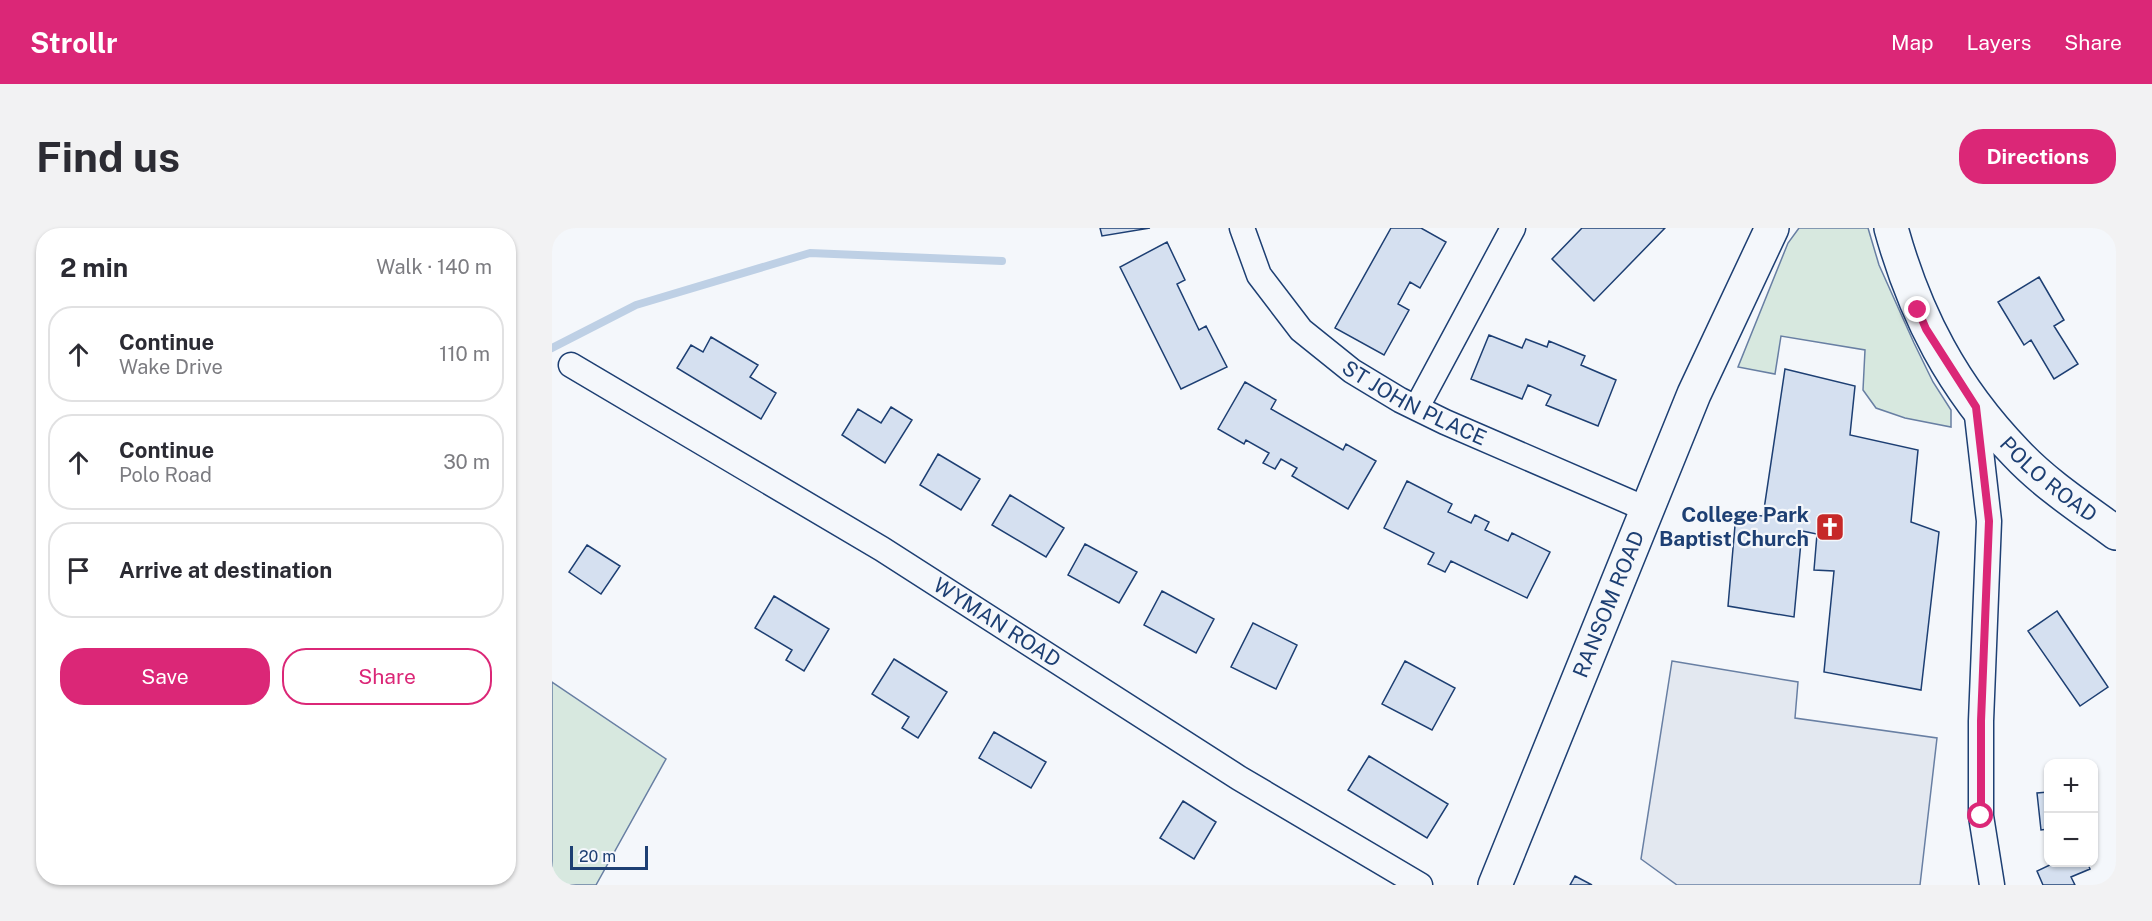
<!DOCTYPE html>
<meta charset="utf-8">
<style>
body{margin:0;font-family:"Public Sans",sans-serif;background:#f2f2f3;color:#2b2b33}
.controls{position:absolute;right:18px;bottom:18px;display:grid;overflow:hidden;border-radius:12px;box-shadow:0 2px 4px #0004}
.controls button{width:54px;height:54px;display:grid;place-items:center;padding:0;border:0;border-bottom:2px solid #e1e1e2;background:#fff;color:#2b2b33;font:30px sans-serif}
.scale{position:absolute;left:18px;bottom:15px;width:78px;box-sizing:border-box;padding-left:6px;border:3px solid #1d3f73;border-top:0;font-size:16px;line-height:21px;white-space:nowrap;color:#1d3f73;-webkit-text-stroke:4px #f4f7fb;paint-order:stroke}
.stop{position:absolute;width:18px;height:18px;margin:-14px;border:4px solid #db2777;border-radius:50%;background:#fff}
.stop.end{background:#db2777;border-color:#fff;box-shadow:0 2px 6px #0008}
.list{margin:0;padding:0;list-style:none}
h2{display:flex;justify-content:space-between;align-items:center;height:78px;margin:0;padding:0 24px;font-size:26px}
h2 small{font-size:20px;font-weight:400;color:#7c7c81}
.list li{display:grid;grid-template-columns:39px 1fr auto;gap:18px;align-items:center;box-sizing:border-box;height:96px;margin:0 12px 12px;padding:0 12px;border:2px solid #e1e1e2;border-radius:24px}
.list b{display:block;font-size:22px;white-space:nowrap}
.list p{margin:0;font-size:20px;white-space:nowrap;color:#7c7c81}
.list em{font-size:20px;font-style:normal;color:#7c7c81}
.actions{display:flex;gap:12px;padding:18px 24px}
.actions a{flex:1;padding:14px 0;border:2px solid #db2777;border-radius:24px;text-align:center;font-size:21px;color:#db2777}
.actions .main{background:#db2777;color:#fff}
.icon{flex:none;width:33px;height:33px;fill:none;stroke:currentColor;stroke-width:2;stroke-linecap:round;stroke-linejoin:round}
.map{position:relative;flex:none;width:1564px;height:657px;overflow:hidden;border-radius:24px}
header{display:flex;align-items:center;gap:36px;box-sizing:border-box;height:84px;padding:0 30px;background:#db2777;color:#fff}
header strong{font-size:28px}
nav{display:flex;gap:33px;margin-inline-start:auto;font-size:21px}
.intro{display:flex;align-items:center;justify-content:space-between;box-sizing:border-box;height:144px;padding:0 36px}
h1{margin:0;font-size:42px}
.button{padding:15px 27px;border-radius:24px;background:#db2777;color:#fff;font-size:21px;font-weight:700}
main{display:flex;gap:36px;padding:0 36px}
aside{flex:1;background:#fff;border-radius:24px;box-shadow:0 2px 4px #0004}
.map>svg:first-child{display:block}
</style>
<header>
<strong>Strollr</strong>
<nav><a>Map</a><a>Layers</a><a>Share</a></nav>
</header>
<div class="intro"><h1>Find us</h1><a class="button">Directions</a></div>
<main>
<aside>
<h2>2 min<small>Walk · 140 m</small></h2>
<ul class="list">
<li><svg class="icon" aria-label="ahead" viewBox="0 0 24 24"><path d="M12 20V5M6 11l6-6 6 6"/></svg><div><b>Continue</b><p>Wake Drive</p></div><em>110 m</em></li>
<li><svg class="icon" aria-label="ahead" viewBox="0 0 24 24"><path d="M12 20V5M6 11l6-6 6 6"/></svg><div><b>Continue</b><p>Polo Road</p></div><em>30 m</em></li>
<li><svg class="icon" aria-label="arrive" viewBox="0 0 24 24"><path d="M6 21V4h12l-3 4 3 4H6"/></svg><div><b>Arrive at destination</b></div></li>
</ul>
<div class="actions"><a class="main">Save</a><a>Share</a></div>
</aside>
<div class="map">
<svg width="1564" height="657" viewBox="0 0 1564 657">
<rect width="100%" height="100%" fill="#f4f7fb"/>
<path fill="#d7e8df" stroke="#687fa3" stroke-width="1.5" d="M 1247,0 L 1316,0 L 1327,37 L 1362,115 L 1381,154 L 1399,182 L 1399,199 L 1353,190 L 1324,180 L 1311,162 L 1313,122 L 1229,108 L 1223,146 L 1186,139 L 1236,15 Z
M 0,454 L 114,531 L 44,657 L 0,657 Z"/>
<path fill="#e3e8f0" stroke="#687fa3" stroke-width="1.5" d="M 1120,433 L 1246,454 L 1243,490 L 1385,510 L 1368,657 L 1125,657 L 1089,631 Z"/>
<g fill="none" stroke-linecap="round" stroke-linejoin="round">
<path stroke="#bed0e5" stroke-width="8" d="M 0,120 L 84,77 L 258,25 L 450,33"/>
</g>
<path fill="#d5e0f0" stroke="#1d3f73" stroke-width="1.5" d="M 548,0 L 598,0 L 550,8 Z
M 839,0 L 869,0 L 894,14 L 868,60 L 858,54 L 846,76 L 857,82 L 832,127 L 783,100 Z
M 1030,0 L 1113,0 L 1042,73 L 1000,31 Z
M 615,14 L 633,52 L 625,56 L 647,102 L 654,98 L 675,139 L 629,161 L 568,39 Z
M 1487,49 L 1512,92 L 1502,98 L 1526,136 L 1502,151 L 1479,112 L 1472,117 L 1446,74 Z
M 937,107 L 970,120 L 974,111 L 995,119 L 997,113 L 1033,128 L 1029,137 L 1064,152 L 1046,198 L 994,177 L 999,167 L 976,157 L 970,171 L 919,151 Z
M 159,109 L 206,137 L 198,149 L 224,165 L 209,191 L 125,140 L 139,117 L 151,124 Z
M 1233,141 L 1303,158 L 1298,207 L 1366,222 L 1359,294 L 1387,304 L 1369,462 L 1272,444 L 1282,343 L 1262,342 L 1265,306 L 1250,303 L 1242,389 L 1176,378 L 1184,286 L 1211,288 Z
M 693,154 L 724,172 L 719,181 L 791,222 L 794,216 L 824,233 L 796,281 L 740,248 L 745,240 L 729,231 L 723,241 L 711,235 L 717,225 L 694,212 L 692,216 L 666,201 Z
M 339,179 L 360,192 L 333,235 L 290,207 L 306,181 L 329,195 Z
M 386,226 L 428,251 L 409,282 L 368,257 Z
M 855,253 L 900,276 L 896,284 L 919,295 L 923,287 L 937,294 L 933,302 L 956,313 L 960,305 L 998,324 L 975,370 L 899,333 L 893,344 L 876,336 L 882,325 L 832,300 Z
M 458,267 L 512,300 L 494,329 L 440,297 Z
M 533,316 L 585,344 L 567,375 L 516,347 Z
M 35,317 L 68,338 L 49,366 L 17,344 Z
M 610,363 L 662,391 L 644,425 L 592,397 Z
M 222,368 L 277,401 L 252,443 L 234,432 L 240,422 L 203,400 Z
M 1505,383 L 1556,459 L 1528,478 L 1476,403 Z
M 701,395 L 745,417 L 724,461 L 679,439 Z
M 342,431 L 395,464 L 366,510 L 350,500 L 357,489 L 320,466 Z
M 853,433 L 903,460 L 880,502 L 830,476 Z
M 442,504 L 494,534 L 479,560 L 427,530 Z
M 817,528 L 896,576 L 875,610 L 796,562 Z
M 1496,564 L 1496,601 L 1489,602 L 1485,565 Z
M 631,573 L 664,594 L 642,631 L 608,610 Z
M 1504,634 L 1535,634 L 1538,641 L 1519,649 L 1523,657 L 1491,657 L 1485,643 Z
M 1023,648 L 1040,657 L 1018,657 Z"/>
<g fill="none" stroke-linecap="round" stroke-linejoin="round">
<g stroke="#1d3f73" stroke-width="27">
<g id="street">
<path id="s1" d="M 690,0 L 707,47 L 749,102 L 800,143 L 848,172 L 893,194 L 1094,281"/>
<path id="s2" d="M 19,137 L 330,321 L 687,550 L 868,657"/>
<path d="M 865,179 L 961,0"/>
<path d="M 1424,179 L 1437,293 L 1429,493 L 1429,588 L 1440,657"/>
</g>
</g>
<g stroke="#1d3f73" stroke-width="36">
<g id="secondary">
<path id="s3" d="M 1339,0 C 1363,87 1401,160 1464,225 C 1493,256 1530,280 1564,305"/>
<path id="s4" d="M 943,657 L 1142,166 L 1220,0"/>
</g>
</g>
<use href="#street" stroke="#f4f7fb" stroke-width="24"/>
<use href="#secondary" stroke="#f4f7fb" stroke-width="33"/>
</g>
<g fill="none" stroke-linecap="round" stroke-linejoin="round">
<path stroke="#db2777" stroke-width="8" d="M 1366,82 L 1374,101 L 1424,179 L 1437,293 L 1429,493 L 1429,588"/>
</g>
<defs>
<g id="church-square" transform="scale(1.5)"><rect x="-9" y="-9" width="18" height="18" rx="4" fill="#c62828" stroke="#f4f7fb"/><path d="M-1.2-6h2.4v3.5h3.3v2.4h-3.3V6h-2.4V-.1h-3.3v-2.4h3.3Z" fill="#fff"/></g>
</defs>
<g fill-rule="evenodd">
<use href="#church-square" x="1278" y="299"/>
</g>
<g text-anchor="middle" stroke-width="4.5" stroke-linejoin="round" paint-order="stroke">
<g font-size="21" fill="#1d3f73" stroke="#f4f7fb">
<text dy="7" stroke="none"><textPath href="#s1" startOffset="255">ST JOHN PLACE</textPath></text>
<text dy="7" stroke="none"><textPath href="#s3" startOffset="302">POLO ROAD</textPath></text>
<text dy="7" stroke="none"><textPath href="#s4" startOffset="303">RANSOM ROAD</textPath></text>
<text dy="7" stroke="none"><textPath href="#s2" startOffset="498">WYMAN ROAD</textPath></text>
</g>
<g font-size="21" font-weight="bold" fill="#1d3f73" stroke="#f4f7fb" text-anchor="end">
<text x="1257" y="294">College Park<tspan x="1257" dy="24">Baptist Church</tspan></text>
</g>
</g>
</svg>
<div class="controls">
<button>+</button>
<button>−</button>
</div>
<div class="scale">20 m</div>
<div class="stop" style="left:1429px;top:588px"></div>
<div class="stop end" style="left:1366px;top:82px"></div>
</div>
</main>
